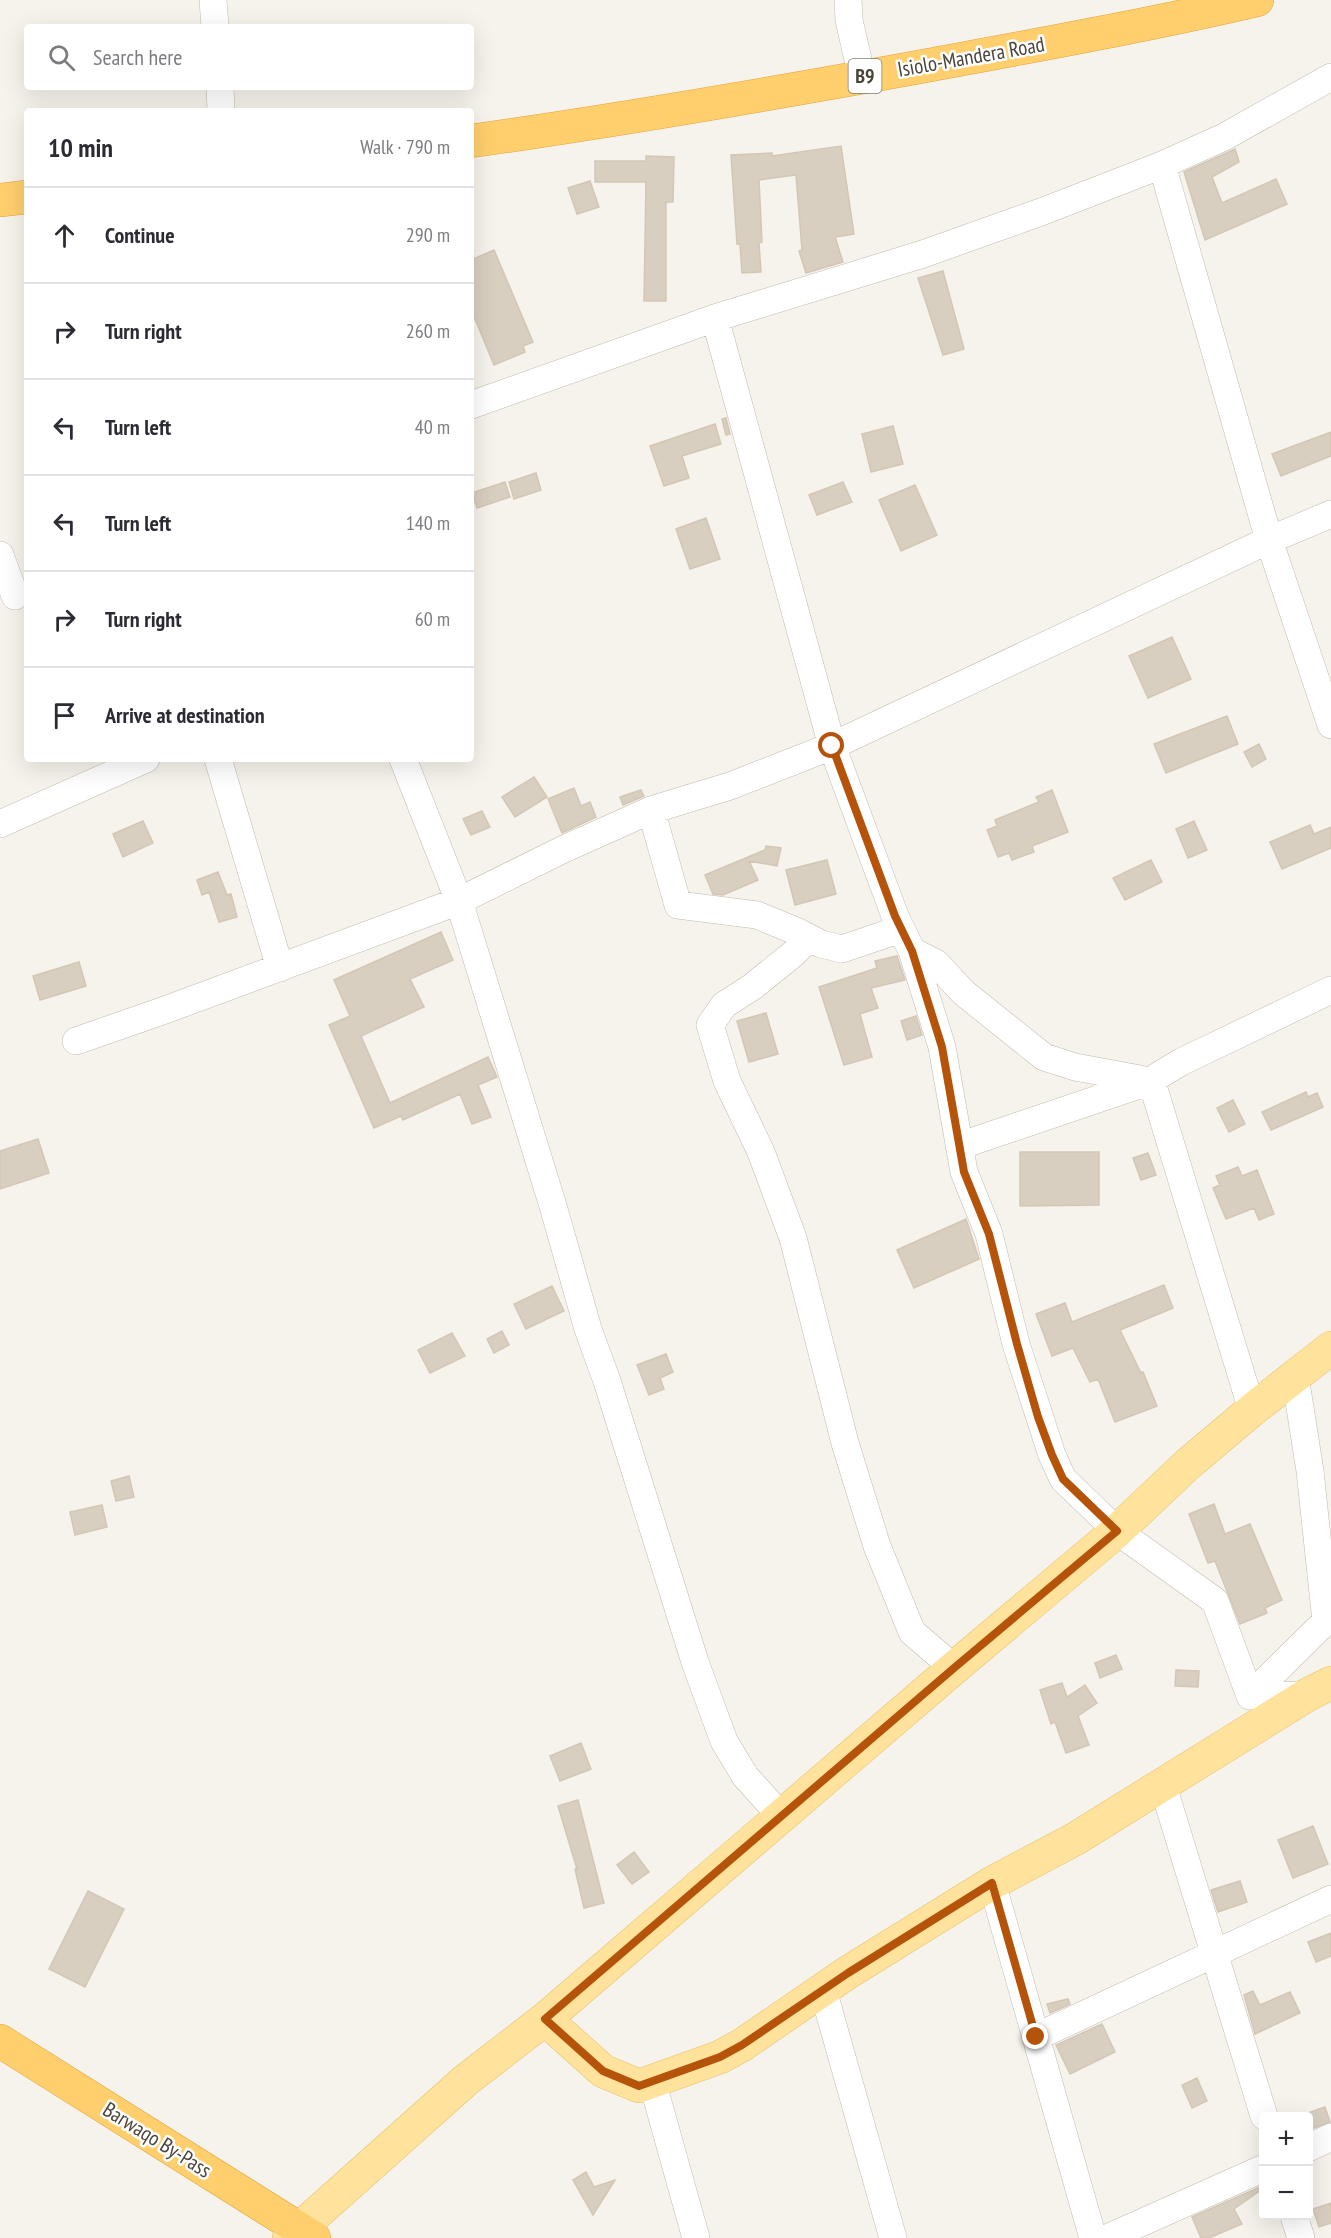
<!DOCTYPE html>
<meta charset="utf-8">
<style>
body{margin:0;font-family:"PT Sans Narrow",sans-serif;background:#f7f7f7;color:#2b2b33}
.controls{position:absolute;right:18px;bottom:18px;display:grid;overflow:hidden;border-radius:6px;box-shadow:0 6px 24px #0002}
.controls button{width:54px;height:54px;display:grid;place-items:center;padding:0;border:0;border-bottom:2px solid #e1e1e2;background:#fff;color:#2b2b33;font:30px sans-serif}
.stop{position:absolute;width:18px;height:18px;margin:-14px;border:4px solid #b45309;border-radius:50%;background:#fff}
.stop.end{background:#b45309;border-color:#fff;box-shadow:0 2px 6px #0008}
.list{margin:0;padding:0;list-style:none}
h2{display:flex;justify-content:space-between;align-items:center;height:78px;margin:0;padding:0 24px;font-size:26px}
h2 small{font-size:20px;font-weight:400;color:#7c7c81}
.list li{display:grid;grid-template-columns:39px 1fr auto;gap:18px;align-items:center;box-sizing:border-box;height:96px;padding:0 24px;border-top:2px solid #e1e1e2}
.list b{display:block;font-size:22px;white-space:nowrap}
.list em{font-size:20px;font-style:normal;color:#7c7c81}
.icon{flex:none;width:33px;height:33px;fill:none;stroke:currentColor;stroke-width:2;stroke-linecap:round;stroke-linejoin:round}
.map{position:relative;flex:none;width:1331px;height:2238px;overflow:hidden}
.search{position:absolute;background:#fff;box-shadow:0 6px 24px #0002;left:24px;top:24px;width:450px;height:66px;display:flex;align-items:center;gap:15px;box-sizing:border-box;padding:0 21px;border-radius:6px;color:#7c7c81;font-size:22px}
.panel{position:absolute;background:#fff;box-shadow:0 6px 24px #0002;left:24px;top:108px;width:450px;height:654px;border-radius:6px}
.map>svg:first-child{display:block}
</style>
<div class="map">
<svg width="1331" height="2238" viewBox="0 0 1331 2238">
<rect width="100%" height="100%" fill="#f6f3ec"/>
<path fill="#d8cfc1" stroke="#d3c7b4" stroke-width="1.5" d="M 841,146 L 854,234 L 835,237 L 843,262 L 806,273 L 799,251 L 802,250 L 796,175 L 759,180 L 762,242 L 759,243 L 761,272 L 742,273 L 740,244 L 737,244 L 731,155 L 772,153 L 772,156 Z
M 1235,149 L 1239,162 L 1212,177 L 1222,203 L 1276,179 L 1287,204 L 1205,240 L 1184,172 Z
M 646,156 L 674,157 L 673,202 L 666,202 L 666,301 L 644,301 L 646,182 L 595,182 L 595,161 L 646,161 Z
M 590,181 L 599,207 L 577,214 L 568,188 Z
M 494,250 L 533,342 L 523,346 L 525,352 L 494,365 L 471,309 L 471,260 Z
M 943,271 L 964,349 L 943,355 L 918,278 Z
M 726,418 L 730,434 L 726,435 L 722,419 Z
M 715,424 L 721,444 L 682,456 L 689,478 L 664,486 L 650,446 Z
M 893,426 L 903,464 L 871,472 L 862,434 Z
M 1331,432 L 1331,456 L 1281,476 L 1272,454 Z
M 536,473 L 541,490 L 514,499 L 509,482 Z
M 505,482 L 510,497 L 477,508 L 472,493 Z
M 843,482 L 852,502 L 817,515 L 809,495 Z
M 915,485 L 937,535 L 901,551 L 879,500 Z
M 706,518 L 720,559 L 690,569 L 676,529 Z
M 1172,637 L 1191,679 L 1148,698 L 1129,656 Z
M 1227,716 L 1238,744 L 1166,773 L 1154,744 Z
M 1259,744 L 1266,759 L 1252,767 L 1244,752 Z
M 534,777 L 547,797 L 515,817 L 502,797 Z
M 574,788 L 581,806 L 590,802 L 596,817 L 562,833 L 548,799 Z
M 641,790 L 644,796 L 623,805 L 620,797 Z
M 1052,790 L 1068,832 L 1032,846 L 1034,852 L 1012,860 L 1009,853 L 998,857 L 987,830 L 997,826 L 995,820 L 1039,802 L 1036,797 Z
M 482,811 L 490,827 L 471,835 L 463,819 Z
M 143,821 L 153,843 L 123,857 L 113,834 Z
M 1194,821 L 1207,850 L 1188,858 L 1176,829 Z
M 1310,825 L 1314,834 L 1331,827 L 1331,848 L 1282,869 L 1270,842 Z
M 766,846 L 781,848 L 777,866 L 749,861 L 758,880 L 723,895 L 713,894 L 705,875 L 765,850 Z
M 827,860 L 836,894 L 795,905 L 786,870 Z
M 1151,860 L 1162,882 L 1125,900 L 1113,878 Z
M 218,872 L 227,895 L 231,894 L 237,917 L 219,922 L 209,892 L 202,895 L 197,880 Z
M 441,932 L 453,960 L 410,979 L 424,1007 L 361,1036 L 390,1103 L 488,1057 L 497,1077 L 478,1085 L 491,1117 L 472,1124 L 460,1094 L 403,1120 L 401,1116 L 374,1128 L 329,1025 L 350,1016 L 334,980 Z
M 897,956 L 905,980 L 871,988 L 878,1008 L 860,1014 L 872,1057 L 844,1065 L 819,987 L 877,968 L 875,961 Z
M 79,962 L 86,986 L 40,1000 L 33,976 Z
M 766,1013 L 778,1054 L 749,1062 L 737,1021 Z
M 916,1016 L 922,1035 L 907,1040 L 901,1021 Z
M 1306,1092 L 1308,1097 L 1317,1093 L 1323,1107 L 1271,1130 L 1262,1112 Z
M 1233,1100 L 1245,1124 L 1229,1132 L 1217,1108 Z
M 38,1139 L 49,1173 L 0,1189 L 0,1151 Z
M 1020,1152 L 1099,1152 L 1099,1205 L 1020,1206 Z
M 1148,1153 L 1156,1175 L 1141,1180 L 1133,1158 Z
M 1238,1167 L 1242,1176 L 1257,1170 L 1274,1214 L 1259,1220 L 1254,1208 L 1226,1219 L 1213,1188 L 1220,1185 L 1216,1176 Z
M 966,1219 L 979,1259 L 914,1288 L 897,1250 Z
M 1164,1285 L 1173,1308 L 1120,1330 L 1141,1373 L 1143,1372 L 1157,1406 L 1115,1422 L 1098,1379 L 1090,1382 L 1073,1348 L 1052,1356 L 1036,1314 L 1065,1303 L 1072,1322 Z
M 552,1286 L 564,1311 L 526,1329 L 514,1304 Z
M 502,1331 L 509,1345 L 494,1353 L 487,1339 Z
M 452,1333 L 465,1356 L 430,1373 L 418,1350 Z
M 666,1354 L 673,1372 L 660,1378 L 664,1389 L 649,1395 L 637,1365 Z
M 129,1476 L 134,1497 L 116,1501 L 111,1481 Z
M 1214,1504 L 1225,1534 L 1250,1524 L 1282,1600 L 1265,1608 L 1267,1613 L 1240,1624 L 1215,1561 L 1208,1563 L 1189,1514 Z
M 102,1505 L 107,1527 L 75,1535 L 70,1512 Z
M 1116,1655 L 1122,1669 L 1100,1678 L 1095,1663 Z
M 1176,1670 L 1199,1671 L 1198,1687 L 1175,1686 Z
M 1062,1683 L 1067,1697 L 1085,1685 L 1097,1703 L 1078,1716 L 1089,1745 L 1066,1753 L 1055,1722 L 1051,1724 L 1040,1690 Z
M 581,1743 L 591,1769 L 560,1781 L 550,1756 Z
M 578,1800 L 604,1903 L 584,1908 L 575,1869 L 577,1869 L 558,1806 Z
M 1313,1826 L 1328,1864 L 1293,1878 L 1278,1840 Z
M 634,1852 L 649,1872 L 632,1884 L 617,1865 Z
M 1240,1881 L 1247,1902 L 1218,1912 L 1211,1890 Z
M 88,1891 L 124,1909 L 85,1987 L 49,1969 Z
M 1331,1933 L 1331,1956 L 1316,1962 L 1308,1942 Z
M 1253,1991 L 1260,2005 L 1290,1992 L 1300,2013 L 1255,2034 L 1244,1995 Z
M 1068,1999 L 1070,2004 L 1050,2013 L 1047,2004 Z
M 1102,2024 L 1115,2052 L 1070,2074 L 1056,2045 Z
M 1197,2078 L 1207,2101 L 1192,2108 L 1182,2085 Z
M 1325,2107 L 1330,2122 L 1308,2130 L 1308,2113 Z
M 586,2172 L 594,2187 L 615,2180 L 593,2215 L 573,2180 Z
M 1260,2187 L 1261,2190 L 1234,2209 L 1242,2224 L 1209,2238 L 1201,2238 L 1192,2217 Z
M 1331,2203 L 1331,2223 L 1319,2227 L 1313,2209 Z"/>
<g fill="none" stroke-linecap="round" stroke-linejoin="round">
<g stroke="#c2bbae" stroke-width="28">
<path id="minor" d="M 213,0 L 215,27
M 848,0 L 849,20 L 862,77
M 220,87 L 221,111
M 1162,165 L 1269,540 L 832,746 L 895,916 L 912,951 L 936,963 L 964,993 L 1044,1057 L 1075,1067 L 1140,1079 L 1154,1089 L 1252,1410
M 471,405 L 715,318 L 923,254 L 1041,212 L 1162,165 L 1224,137 L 1331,77
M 1331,514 L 1269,540 L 1331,725
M 0,555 L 15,596
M 218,759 L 280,968
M 403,759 L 459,901 L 553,1206 L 588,1329 L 607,1381 L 695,1662 L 724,1741 L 745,1776 L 782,1817
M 651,810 L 678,905 L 757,915 L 798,932 L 821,944 L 842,949 L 901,929
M 0,824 L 146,759
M 809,938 L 793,954 L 752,987 L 724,1005 L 710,1025 L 727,1081 L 761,1152 L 793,1238 L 845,1443 L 877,1546 L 912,1632 L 954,1668
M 912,951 L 942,1047 L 964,1172 L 989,1234 L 1016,1344 L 1052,1455 L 1063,1479 L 1117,1531 L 1215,1601 L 1250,1696
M 76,1041 L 165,1010 L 459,901 L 564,849 L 651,810 L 730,786 L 832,746 L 715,318
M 959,1146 L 1148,1082 L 1181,1062 L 1331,990
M 1295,1376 L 1310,1471 L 1326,1621 L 1250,1696 L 1307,1695
M 1163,1786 L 1264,2116
M 992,1883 L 1093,2238
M 823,1990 L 893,2238
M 1036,2037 L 1331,1899
M 652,2081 L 696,2238
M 1308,2148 L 1331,2137
M 1294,2216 L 1301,2238
M 1107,2238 L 1264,2168"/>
</g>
<g stroke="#e6c16a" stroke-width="34">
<path id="major" d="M 545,2019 L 603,2071 L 639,2086 L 720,2057 L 742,2045 L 847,1973 L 992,1883 L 1075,1839 L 1307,1695 L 1331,1683
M 289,2238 L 466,2080 L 545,2019 L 954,1668 L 1117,1531 L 1188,1464 L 1252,1410 L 1331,1348"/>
</g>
<g stroke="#e0a43c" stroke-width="34">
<path id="highway" d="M 471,141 C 621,120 770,94 919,67 C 1032,46 1145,26 1257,0
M 0,200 L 27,197
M 0,2041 L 314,2238"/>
</g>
<use href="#minor" stroke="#fff" stroke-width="27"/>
<use href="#major" stroke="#ffe39c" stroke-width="33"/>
<use href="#highway" stroke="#ffcf6e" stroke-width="33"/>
</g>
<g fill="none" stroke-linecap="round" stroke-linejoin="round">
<path stroke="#b45309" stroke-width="8" d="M 832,746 L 895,916 L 912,951 L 942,1047 L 964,1172 L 989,1234 L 1017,1344 L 1038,1417 L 1052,1455 L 1063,1479 L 1117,1531 L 954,1668 L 545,2019 L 603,2071 L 639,2086 L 720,2057 L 742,2045 L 848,1973 L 992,1883 L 1036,2037"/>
</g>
<g text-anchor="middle" stroke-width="5" stroke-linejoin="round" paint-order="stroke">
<rect fill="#fff" stroke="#817c74" stroke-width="1.5" x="848.5" y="59" width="33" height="34" rx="4.5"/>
<g font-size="20" font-weight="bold" fill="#4b4439">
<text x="865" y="83">B9</text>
</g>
<g font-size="21" fill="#4b4439" stroke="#fff">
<text transform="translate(971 57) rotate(-10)" y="7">Isiolo-Mandera Road</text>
<text transform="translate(157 2140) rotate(32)" y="7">Barwaqo By-Pass</text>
</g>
</g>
</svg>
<div class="controls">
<button>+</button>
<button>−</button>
</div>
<div class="stop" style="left:832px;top:746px"></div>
<div class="stop end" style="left:1036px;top:2037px"></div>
<div class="search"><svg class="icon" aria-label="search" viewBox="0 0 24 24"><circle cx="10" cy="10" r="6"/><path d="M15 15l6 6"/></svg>Search here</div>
<section class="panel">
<h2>10 min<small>Walk · 790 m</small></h2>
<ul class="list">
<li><svg class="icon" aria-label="ahead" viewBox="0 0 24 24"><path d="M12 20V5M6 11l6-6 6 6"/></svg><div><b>Continue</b></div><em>290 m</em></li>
<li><svg class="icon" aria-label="right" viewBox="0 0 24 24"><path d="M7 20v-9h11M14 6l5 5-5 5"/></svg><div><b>Turn right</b></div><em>260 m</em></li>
<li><svg class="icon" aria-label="left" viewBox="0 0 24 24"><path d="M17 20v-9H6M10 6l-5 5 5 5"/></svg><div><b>Turn left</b></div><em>40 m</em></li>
<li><svg class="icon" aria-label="left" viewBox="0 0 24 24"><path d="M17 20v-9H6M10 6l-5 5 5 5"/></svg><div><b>Turn left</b></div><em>140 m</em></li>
<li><svg class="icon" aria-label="right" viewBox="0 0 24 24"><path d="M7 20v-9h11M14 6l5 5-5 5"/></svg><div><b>Turn right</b></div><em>60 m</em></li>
<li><svg class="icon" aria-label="arrive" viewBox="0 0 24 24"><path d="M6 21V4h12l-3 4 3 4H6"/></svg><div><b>Arrive at destination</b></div></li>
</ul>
</section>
</div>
